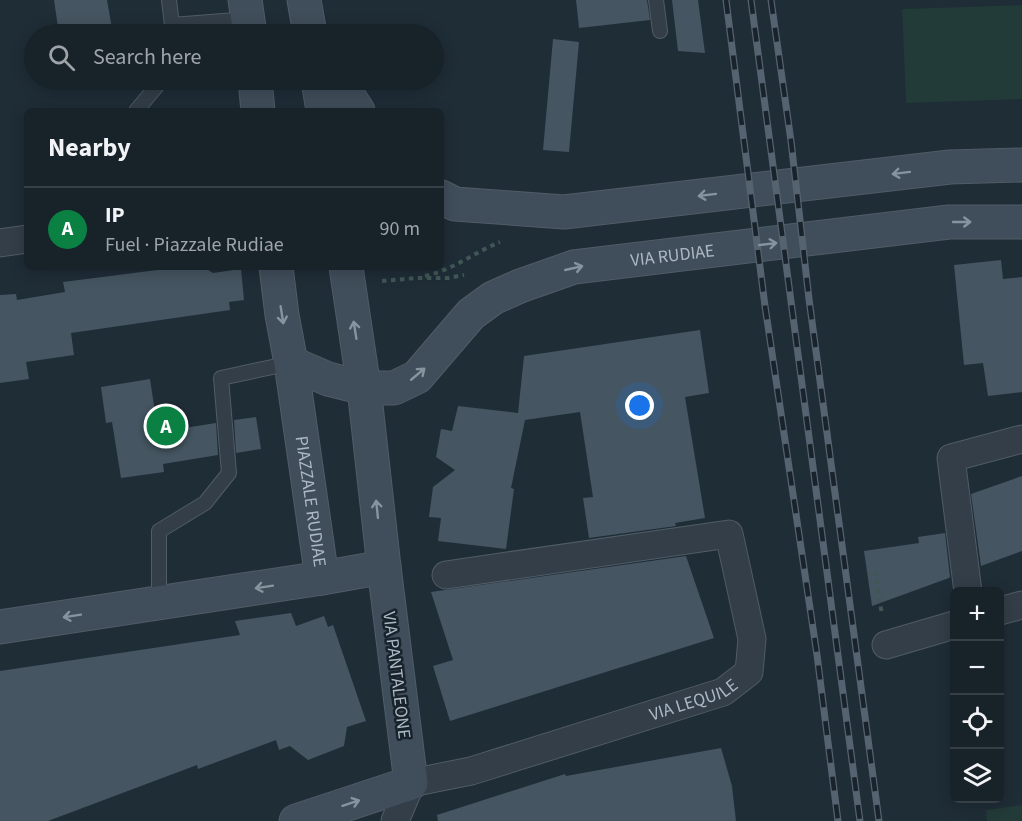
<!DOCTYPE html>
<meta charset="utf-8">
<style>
body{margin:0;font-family:"Source Sans 3",sans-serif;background:#242f35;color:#f1f3f6}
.controls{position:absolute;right:18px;bottom:18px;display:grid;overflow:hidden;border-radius:9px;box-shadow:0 3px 15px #0003}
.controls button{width:54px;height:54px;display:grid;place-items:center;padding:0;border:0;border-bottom:2px solid #363f46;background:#172229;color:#f1f3f6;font:30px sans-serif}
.you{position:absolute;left:640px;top:406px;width:21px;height:21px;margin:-15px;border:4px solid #fff;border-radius:50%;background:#1a73e8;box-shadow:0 0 0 9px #1a73e833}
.badge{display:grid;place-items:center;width:39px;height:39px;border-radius:50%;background:#0b8043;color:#fff;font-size:20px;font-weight:700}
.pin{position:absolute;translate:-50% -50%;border:3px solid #fff;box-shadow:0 2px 6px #0006}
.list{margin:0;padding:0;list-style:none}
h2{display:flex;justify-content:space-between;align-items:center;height:78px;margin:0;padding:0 24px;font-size:26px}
h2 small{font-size:20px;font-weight:400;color:#9ea4a8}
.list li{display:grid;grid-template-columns:39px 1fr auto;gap:18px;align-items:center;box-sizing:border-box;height:84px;padding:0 24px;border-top:2px solid #363f46}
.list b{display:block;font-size:22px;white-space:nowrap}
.list p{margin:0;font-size:20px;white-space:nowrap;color:#9ea4a8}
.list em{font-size:20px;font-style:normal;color:#9ea4a8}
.icon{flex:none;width:33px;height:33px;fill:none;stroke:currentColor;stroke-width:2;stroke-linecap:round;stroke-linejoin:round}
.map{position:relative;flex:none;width:1022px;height:821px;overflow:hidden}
.search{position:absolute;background:#172229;box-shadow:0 3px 15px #0003;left:24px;top:24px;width:420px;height:66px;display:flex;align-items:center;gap:15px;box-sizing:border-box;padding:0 21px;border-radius:33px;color:#9ea4a8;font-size:22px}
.panel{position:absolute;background:#172229;box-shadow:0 3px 15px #0003;left:24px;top:108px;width:420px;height:162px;border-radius:9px}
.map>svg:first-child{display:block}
</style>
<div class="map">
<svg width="1022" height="821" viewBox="0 0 1022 821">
<rect width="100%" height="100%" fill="#1f2d37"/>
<path fill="#223a38" d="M 1022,5 L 1022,99 L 906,103 L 902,9 Z
M 1022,805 L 1022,821 L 987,821 L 986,810 Z"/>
<path fill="#455561" d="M 54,0 L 107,0 L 113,34 L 59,34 Z
M 576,0 L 647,0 L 650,20 L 579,28 Z
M 672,0 L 698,0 L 705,53 L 678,51 Z
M 553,39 L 579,42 L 569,152 L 543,150 Z
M 1001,260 L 1003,279 L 1022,277 L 1022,392 L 988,396 L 983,363 L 964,365 L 954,265 Z
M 173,268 L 208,270 L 213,273 L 241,269 L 244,300 L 229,302 L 230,310 L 71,333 L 74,355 L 26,362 L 29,379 L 0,383 L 0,295 L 16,294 L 17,300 L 65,292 L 63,282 Z
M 700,330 L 709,393 L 685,397 L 705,518 L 675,523 L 676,526 L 589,538 L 583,498 L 593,497 L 580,412 L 525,420 L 511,488 L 514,489 L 506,549 L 438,541 L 441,518 L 429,517 L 433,487 L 455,470 L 436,457 L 441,429 L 452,431 L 458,406 L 518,413 L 524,356 Z
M 150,379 L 158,432 L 216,423 L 218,455 L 163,464 L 164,472 L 121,478 L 112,422 L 106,423 L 101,387 Z
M 256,417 L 261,449 L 236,453 L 234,420 Z
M 1022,476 L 1022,551 L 981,566 L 971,494 Z
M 945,533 L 950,577 L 949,578 L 872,606 L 864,551 L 919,543 L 918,537 Z
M 686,556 L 714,638 L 450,721 L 433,666 L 453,660 L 431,592 Z
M 291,613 L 296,626 L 324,616 L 328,627 L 333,625 L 366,721 L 347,727 L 344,746 L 308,760 L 290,746 L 279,750 L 276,740 L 198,769 L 197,765 L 48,821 L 0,821 L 0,671 L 240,635 L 235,621 Z
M 721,748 L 732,786 L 736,821 L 438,821 L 437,815 L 565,774 L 566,776 Z"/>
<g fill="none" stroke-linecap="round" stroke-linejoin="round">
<g stroke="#505c66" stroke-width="16">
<path id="service" d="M 169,0 L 172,25 L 248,19
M 656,0 L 660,31
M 136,111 L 160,82 L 161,80
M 159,602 L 159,531 L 205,503 L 229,473 L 221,378 L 291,363"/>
</g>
<g stroke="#505c66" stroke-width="29">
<g id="minor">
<path d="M 0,243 L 27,239"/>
<path d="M 968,592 L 951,458 L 1022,439"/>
<path d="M 1000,611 L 1022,605"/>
<path d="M 886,645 L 954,625"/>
<path id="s1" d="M 395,821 L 411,783 L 471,771 L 723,692 L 749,672 L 752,639 L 729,534 L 446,575"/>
</g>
</g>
<g stroke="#505c66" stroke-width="35">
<g id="secondary">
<path d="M 245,0 L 250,34"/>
<path d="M 304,0 L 310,34"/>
<path d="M 255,80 L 258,111"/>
<path d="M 318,80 L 323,111"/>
<path d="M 338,80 L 358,111"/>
<path d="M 441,197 L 455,204 L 564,212 L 950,167 L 1022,165"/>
<path id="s2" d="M 276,267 L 282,315 L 291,363 L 322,578"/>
<path id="s3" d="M 291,363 L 328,379 L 364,388 L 394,388 L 417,377 L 471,314 L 493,298 L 520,286 L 574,267 L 949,222 L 1022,222"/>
<path d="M 0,627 L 322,578 L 384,567"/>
<path d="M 296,821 L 411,783 L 384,567 L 364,388 L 346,267"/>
</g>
</g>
<path stroke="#405756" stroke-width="4" stroke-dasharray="4.5 4.5" stroke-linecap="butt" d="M 425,276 C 453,270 475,252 500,242
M 382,281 L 416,278 L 448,278 L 464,275
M 875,571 L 882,615"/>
<use href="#service" stroke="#333e48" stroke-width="14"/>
<use href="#minor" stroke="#333e48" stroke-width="27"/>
<use href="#secondary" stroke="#404e5b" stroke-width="33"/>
<g stroke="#54636f" stroke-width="7">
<path id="rail" d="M 726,0 L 765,306 L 817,655 L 838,821
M 751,0 L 860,821
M 771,0 L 791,141 L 809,299 L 879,821"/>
</g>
<use href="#rail" stroke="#18232c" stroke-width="4.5" stroke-dasharray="14" stroke-linecap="butt"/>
</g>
<defs><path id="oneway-shaft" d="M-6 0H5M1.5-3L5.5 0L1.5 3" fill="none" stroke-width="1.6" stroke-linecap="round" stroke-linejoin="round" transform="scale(1.5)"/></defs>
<g stroke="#8694a0">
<use href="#oneway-shaft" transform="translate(901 173) rotate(173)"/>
<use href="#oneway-shaft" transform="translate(707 195) rotate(173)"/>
<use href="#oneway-shaft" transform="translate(962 222)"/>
<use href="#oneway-shaft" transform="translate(768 244) rotate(-7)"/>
<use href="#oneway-shaft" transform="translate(574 268) rotate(-13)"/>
<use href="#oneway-shaft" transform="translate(282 315) rotate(81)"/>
<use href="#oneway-shaft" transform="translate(355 330) rotate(-99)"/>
<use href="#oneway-shaft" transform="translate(418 374) rotate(-40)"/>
<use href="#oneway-shaft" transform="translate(377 509) rotate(-96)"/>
<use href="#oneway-shaft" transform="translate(264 587) rotate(171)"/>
<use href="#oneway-shaft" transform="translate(72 616) rotate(171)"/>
<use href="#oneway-shaft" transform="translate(351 803) rotate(-18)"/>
</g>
<g text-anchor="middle" stroke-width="5" stroke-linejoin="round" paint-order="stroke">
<g font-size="18" fill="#acb9c5" stroke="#18232c">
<text dy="6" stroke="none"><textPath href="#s3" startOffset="429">VIA RUDIAE</textPath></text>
<text dy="6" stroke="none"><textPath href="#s2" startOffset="237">PIAZZALE RUDIAE</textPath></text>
<text transform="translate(397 675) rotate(83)" y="6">VIA PANTALEONE</text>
<text dy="6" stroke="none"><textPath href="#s1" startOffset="336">VIA LEQUILE</textPath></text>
</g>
</g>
</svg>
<div class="controls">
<button>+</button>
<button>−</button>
<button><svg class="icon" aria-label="locate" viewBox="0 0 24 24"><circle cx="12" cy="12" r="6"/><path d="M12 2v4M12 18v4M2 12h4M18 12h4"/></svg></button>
<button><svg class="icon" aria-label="layers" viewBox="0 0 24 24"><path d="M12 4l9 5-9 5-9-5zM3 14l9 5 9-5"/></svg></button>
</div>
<div class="you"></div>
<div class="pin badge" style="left:166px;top:426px">A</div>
<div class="search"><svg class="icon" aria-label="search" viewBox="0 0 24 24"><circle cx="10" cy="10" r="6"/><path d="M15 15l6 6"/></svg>Search here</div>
<section class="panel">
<h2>Nearby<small></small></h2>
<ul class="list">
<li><span class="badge">A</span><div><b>IP</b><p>Fuel · Piazzale Rudiae</p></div><em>90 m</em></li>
</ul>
</section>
</div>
